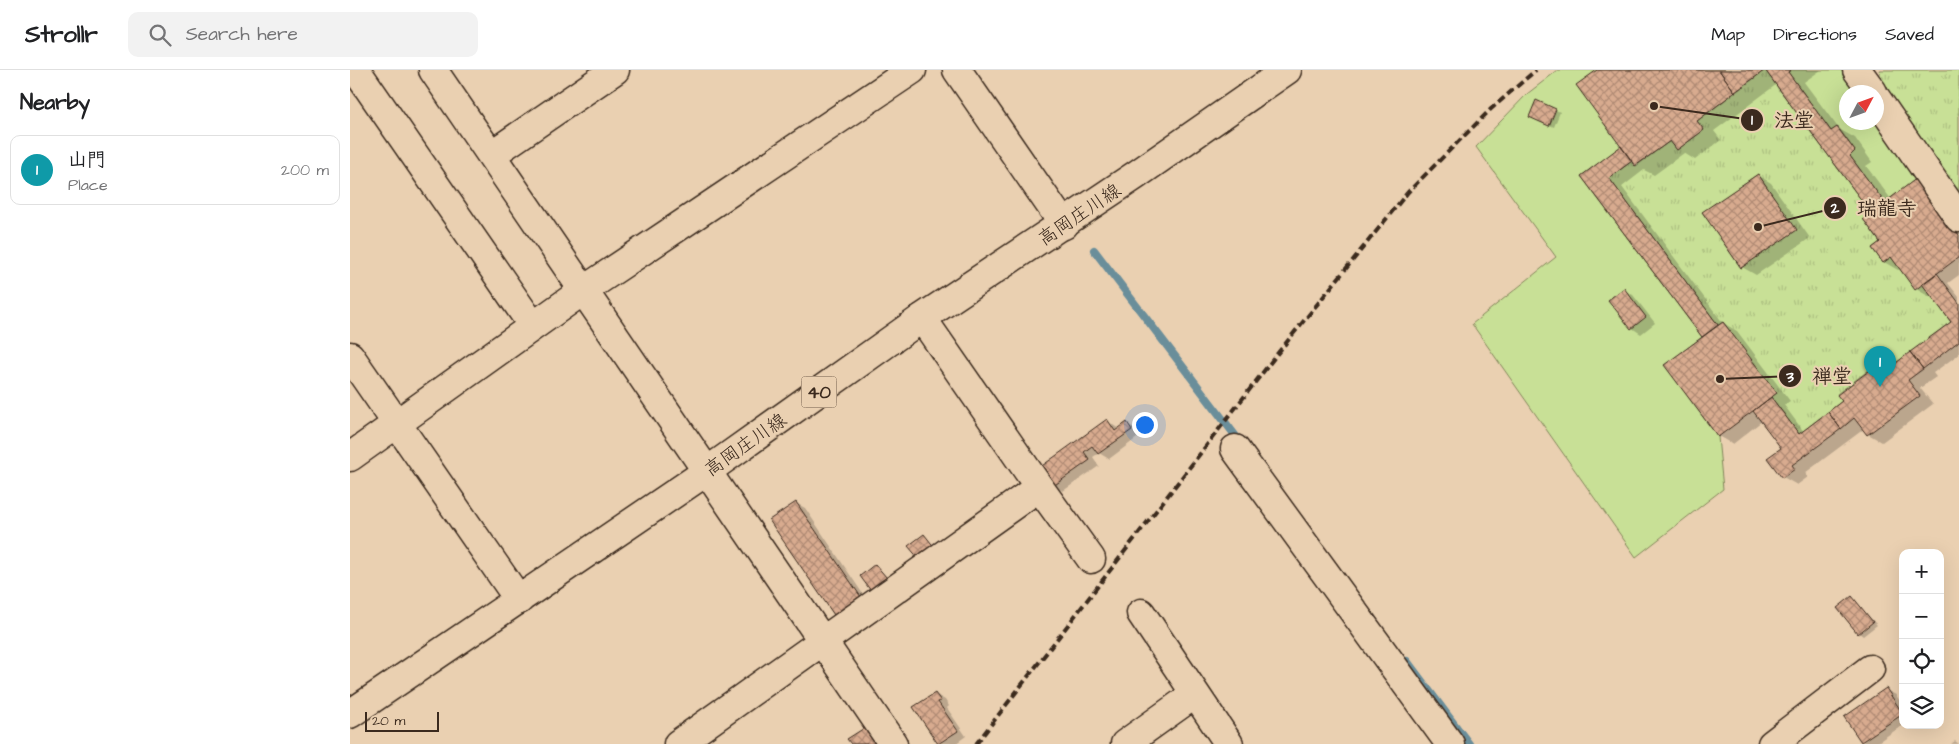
<!DOCTYPE html>
<meta charset="utf-8">
<style>
body{margin:0;font-family:"Architects Daughter","Klee One",sans-serif;background:#f2f2f2;color:#202124}
.controls{position:absolute;right:15px;bottom:15px;display:grid;overflow:hidden;border-radius:10px;box-shadow:0 5px 20px #0002}
.controls button{width:45px;height:45px;display:grid;place-items:center;padding:0;border:0;border-bottom:1px solid #e0e0e0;background:#fff;color:#202124;font:25px sans-serif}
.compass{position:absolute;left:1489px;top:15px;width:45px;height:45px;border-radius:50%;background:#fff;box-shadow:0 5px 20px #0002;rotate:49deg}
.scale{position:absolute;left:15px;bottom:12px;width:74px;box-sizing:border-box;padding-left:5px;border:2px solid #3b2a1e;border-top:0;font-size:14px;line-height:18px;white-space:nowrap;color:#3b2a1e;-webkit-text-stroke:4px #ead0b1;paint-order:stroke}
.you{position:absolute;left:794px;top:354px;width:18px;height:18px;margin:-12px;border:4px solid #fff;border-radius:50%;background:#1a73e8;box-shadow:0 0 0 8px #1a73e833}
.badge{display:grid;place-items:center;width:32px;height:32px;border-radius:50%;background:#0f766e;color:#fff;font-size:16px;font-weight:700}
.pin{position:absolute;translate:-50% -41px;filter:drop-shadow(0 1px 2px #0008)}
.pin::after{content:'';position:absolute;top:26px;width:18px;height:15px;background:inherit;clip-path:polygon(0 0,100% 0,50% 100%)}
.list{margin:0;padding:0;list-style:none}
h2{display:flex;justify-content:space-between;align-items:center;height:65px;margin:0;padding:0 20px;font-size:21px}
h2 small{font-size:16px;font-weight:400;color:#757577}
.list li{display:grid;grid-template-columns:32px 1fr auto;gap:15px;align-items:center;box-sizing:border-box;height:70px;margin:0 10px 10px;padding:0 10px;border:1px solid #e0e0e0;border-radius:10px}
.list b{display:block;font-size:19px;white-space:nowrap}
.list p{margin:0;font-size:16px;white-space:nowrap;color:#757577}
.list em{font-size:16px;font-style:normal;color:#757577}
.icon{flex:none;width:28px;height:28px;fill:none;stroke:currentColor;stroke-width:2;stroke-linecap:round;stroke-linejoin:round}
.map{position:relative;flex:none;width:1609px;height:674px;overflow:hidden}
header{display:flex;align-items:center;gap:30px;box-sizing:border-box;height:70px;padding:0 25px;background:#fff;border-bottom:1px solid #e0e0e0}
header strong{font-size:24px}
nav{display:flex;gap:28px;margin-inline-start:auto;font-size:18px}
.search{width:350px;height:45px;background:#f2f2f2;display:flex;align-items:center;gap:12px;box-sizing:border-box;padding:0 18px;border-radius:10px;color:#757577;font-size:19px}
main{display:flex}
aside{flex:1;background:#fff}
.map>svg:first-child{display:block}
</style>
<header>
<strong>Strollr</strong>
<div class="search"><svg class="icon" aria-label="search" viewBox="0 0 24 24"><circle cx="10" cy="10" r="6"/><path d="M15 15l6 6"/></svg>Search here</div>
<nav><a>Map</a><a>Directions</a><a>Saved</a></nav>
</header>
<main>
<aside>
<h2>Nearby<small></small></h2>
<ul class="list">
<li><span class="badge" style="background:#0f9aa8">1</span><div><b>山門</b><p>Place</p></div><em>200 m</em></li>
</ul>
</aside>
<div class="map">
<svg width="1609" height="674" viewBox="0 0 1609 674">
<defs>
<pattern id="grass-tufts" width="24" height="20" patternUnits="userSpaceOnUse" patternTransform="scale(1.25)"><rect width="24" height="20" fill="#c8e096"/><path d="M3 7l-1-3M5 7V3M7 7l1-3M15 17l-1-3M17 17v-4M19 17l1-3" fill="none" stroke="#adc081"/></pattern>
<pattern id="building-cross-hatch" width="8" height="8" patternUnits="userSpaceOnUse" patternTransform="scale(1.25)"><rect width="8" height="8" fill="#d8ab8f"/><path d="M0 0l8 8M0 8l8-8" fill="none" stroke="#b08b74"/></pattern>
</defs>
<rect width="100%" height="100%" fill="#ead0b1"/>
<filter id="ink" filterUnits="userSpaceOnUse"><feTurbulence type="fractalNoise" baseFrequency=".02" numOctaves="2"/><feDisplacementMap in="SourceGraphic" scale="10" xChannelSelector="R" yChannelSelector="G"/><feConvolveMatrix kernelMatrix="1 2 1 2 8 2 1 2 1" color-interpolation-filters="sRGB"/></filter>
<g filter="url(#ink)">
<path fill="url(#grass-tufts)" stroke="#82855a" fill-rule="evenodd" d="M 1415,0 L 1521,143 L 1513,149 L 1530,172 L 1522,178 L 1533,193 L 1541,187 L 1565,219 L 1572,214 L 1601,252 L 1546,293 L 1539,285 L 1487,324 L 1492,331 L 1449,364 L 1421,327 L 1426,323 L 1373,252 L 1368,255 L 1259,108 L 1282,91 L 1286,96 L 1320,71 L 1327,80 L 1354,60 L 1347,51 ZM 1408,104 L 1446,160 L 1391,198 L 1353,142 Z
M 1529,0 L 1609,0 L 1609,133 L 1536,23 Z"/>
<path fill="#c8e096" stroke="#82855a" d="M 1208,0 L 1381,0 L 1231,106 L 1352,267 L 1315,295 L 1368,367 L 1373,419 L 1286,487 L 1122,254 L 1206,187 L 1126,77 L 1177,24 Z
M 1441,0 L 1497,0 L 1512,22 L 1496,22 L 1496,52 L 1526,52 L 1567,108 L 1535,133 L 1500,86 L 1505,81 L 1488,57 L 1481,61 L 1438,2 Z"/>
<path fill="#0003" fill-rule="evenodd" d="M 1249,0 L 1471,0 L 1454,12 L 1489,59 L 1505,68 L 1522,92 L 1516,96 L 1541,129 L 1609,155 L 1609,205 L 1598,213 L 1609,227 L 1609,284 L 1583,303 L 1586,307 L 1570,318 L 1583,334 L 1532,372 L 1518,364 L 1514,359 L 1455,403 L 1458,407 L 1447,415 L 1433,407 L 1432,378 L 1412,351 L 1383,374 L 1369,366 L 1353,268 L 1233,106 L 1273,77 ZM 1427,14 L 1523,143 L 1532,172 L 1524,178 L 1534,192 L 1548,200 L 1551,198 L 1566,219 L 1580,227 L 1582,225 L 1602,253 L 1549,292 L 1540,286 L 1494,332 L 1454,362 L 1434,335 L 1440,331 L 1387,261 L 1373,253 L 1272,117 L 1294,100 L 1304,105 L 1334,83 L 1345,90 L 1371,70 L 1364,61 Z
M 1187,31 L 1210,42 L 1204,57 L 1185,49 Z
M 1408,105 L 1421,113 L 1460,168 L 1406,205 L 1392,197 Z
M 1274,220 L 1283,225 L 1305,253 L 1291,264 L 1282,258 L 1260,231 Z
M 757,351 L 769,359 L 777,354 L 786,359 L 791,365 L 759,389 L 749,383 L 743,387 L 749,396 L 713,421 L 703,416 Z
M 446,433 L 455,438 L 519,533 L 494,550 L 485,544 Z
M 1502,528 L 1527,555 L 1513,566 L 1509,563 Z
M 1536,620 L 1546,625 L 1553,636 L 1553,655 L 1525,674 L 1517,674 L 1512,671 Z
M 585,624 L 595,630 L 599,636 L 597,638 L 616,666 L 605,674 L 589,673 Z
M 1605,671 L 1609,674 L 1601,674 Z"/>
<g fill="none" stroke-linecap="round" stroke-linejoin="round">
<path stroke="#6b8e9a" stroke-width="8" d="M 744,180 L 891,373
M 1057,591 L 1119,674"/>
</g>
<path fill="url(#building-cross-hatch)" stroke="#3b2a1e" d="M 1247,0 L 1369,0 L 1385,22 L 1347,51 L 1354,60 L 1327,80 L 1320,71 L 1285,96 L 1226,15 Z
M 1369,0 L 1441,0 L 1438,2 L 1481,61 L 1487,57 L 1505,81 L 1500,86 L 1535,133 L 1521,143 L 1415,0 L 1385,22 Z
M 1186,30 L 1206,39 L 1199,56 L 1179,47 Z
M 1271,76 L 1282,91 L 1259,108 L 1368,255 L 1352,267 L 1231,106 Z
M 1408,104 L 1447,160 L 1391,198 L 1352,142 Z
M 1567,108 L 1609,165 L 1609,187 L 1565,220 L 1541,187 L 1533,193 L 1522,178 L 1530,172 L 1513,149 Z
M 1587,203 L 1609,233 L 1609,271 L 1573,299 L 1560,282 L 1601,252 L 1572,214 Z
M 1274,218 L 1296,247 L 1281,259 L 1258,230 Z
M 1373,252 L 1427,323 L 1368,367 L 1314,295 Z
M 1560,282 L 1573,299 L 1558,310 L 1570,326 L 1517,365 L 1504,348 L 1491,359 L 1478,342 L 1492,331 L 1487,325 L 1540,285 L 1546,293 Z
M 1421,327 L 1449,364 L 1478,342 L 1491,359 L 1442,395 L 1445,399 L 1432,408 L 1417,388 L 1431,378 L 1403,341 Z
M 757,349 L 765,361 L 777,352 L 782,360 L 748,384 L 742,376 L 734,382 L 740,390 L 702,417 L 689,398 Z
M 446,432 L 511,527 L 484,545 L 419,450 Z
M 574,464 L 585,478 L 570,490 L 558,476 Z
M 525,494 L 537,508 L 521,521 L 510,506 Z
M 1502,526 L 1523,552 L 1508,564 L 1487,538 Z
M 1536,618 L 1553,644 L 1511,672 L 1494,647 Z
M 585,623 L 591,631 L 588,632 L 608,661 L 588,674 L 563,637 Z
M 519,655 L 531,674 L 501,674 L 497,669 Z"/>
<g fill="none" stroke-linecap="round" stroke-linejoin="round">
<g stroke="#3b2a1e" stroke-width="31">
<path id="minor" d="M 6,0 L 183,256
M 83,0 L 543,674
M 607,0 L 714,155
M 1507,0 L 1523,22
M 1526,28 L 1609,148
M 141,85 L 265,0
M 0,286 L 169,530
M 885,379 L 1100,674
M 0,387 L 234,220 L 562,0
M 689,417 L 741,489
M 791,543 L 879,674
M 328,674 L 689,417 L 572,248
M 775,674 L 845,624
M 1422,674 L 1520,599"/>
</g>
<g stroke="#3b2a1e" stroke-width="31">
<path id="primary" d="M 0,644 L 356,402 L 572,248 L 786,105 L 937,0"/>
</g>
<use href="#minor" stroke="#ead0b1" stroke-width="28"/>
<use href="#primary" stroke="#ead0b1" stroke-width="28"/>
<path stroke="#3b2a1e" stroke-width="4" stroke-dasharray="8 4" stroke-linecap="butt" d="M 626,674 L 927,284 L 1058,122 L 1141,39 L 1186,0"/>
</g>
</g>
<g text-anchor="middle" stroke-width="4" stroke-linejoin="round" paint-order="stroke">
<rect fill="#ead0b1" stroke="#705c4a" stroke-width="1" x="451.5" y="306.5" width="35" height="31" rx="4"/>
<g font-size="18" font-weight="bold" fill="#3b2a1e">
<text x="469" y="328">40</text>
</g>
<g font-size="19" fill="#3b2a1e" stroke="#ead0b1">
<text transform="translate(729 144) rotate(-34)" y="7">高岡庄川線</text>
<text transform="translate(395 374) rotate(-35)" y="7">高岡庄川線</text>
</g>
</g>
<path fill="none" stroke="#3b2a1e" stroke-width="2" d="M1304 36L1402 50M1408 157L1485 138M1370 309L1440 306"/>
<g fill="#3b2a1e" stroke="#ead0b1" stroke-width="2">
<circle cx="1304" cy="36" r="5"/>
<circle cx="1408" cy="157" r="5"/>
<circle cx="1370" cy="309" r="5"/>
<circle cx="1402" cy="50" r="12"/>
<circle cx="1485" cy="138" r="12"/>
<circle cx="1440" cy="306" r="12"/>
</g>
<g font-size="15" text-anchor="middle" font-weight="bold" fill="#fff">
<text x="1402" y="55">1</text>
<text x="1485" y="143">2</text>
<text x="1440" y="312">3</text>
</g>
<g font-size="20" text-anchor="middle" font-weight="bold" fill="#3b2a1e" stroke="#ead0b1" stroke-width="4" stroke-linejoin="round" paint-order="stroke">
<text x="1444" y="57">法堂</text>
<text x="1537" y="145">瑞龍寺</text>
<text x="1482" y="313">禅堂</text>
</g>
</svg>
<div class="controls">
<button>+</button>
<button>−</button>
<button><svg class="icon" aria-label="locate" viewBox="0 0 24 24"><circle cx="12" cy="12" r="6"/><path d="M12 2v4M12 18v4M2 12h4M18 12h4"/></svg></button>
<button><svg class="icon" aria-label="layers" viewBox="0 0 24 24"><path d="M12 4l9 5-9 5-9-5zM3 14l9 5 9-5"/></svg></button>
</div>
<svg class="compass" viewBox="-18 -18 36 36"><path d="M0-13l5 13h-10z" fill="#e53935"/><path d="M0 13l5-13h-10z" fill="#757577"/></svg>
<div class="scale">20 m</div>
<div class="you"></div>
<div class="pin badge" style="left:1530px;top:317px;background:#0f9aa8">1</div>
</div>
</main>
